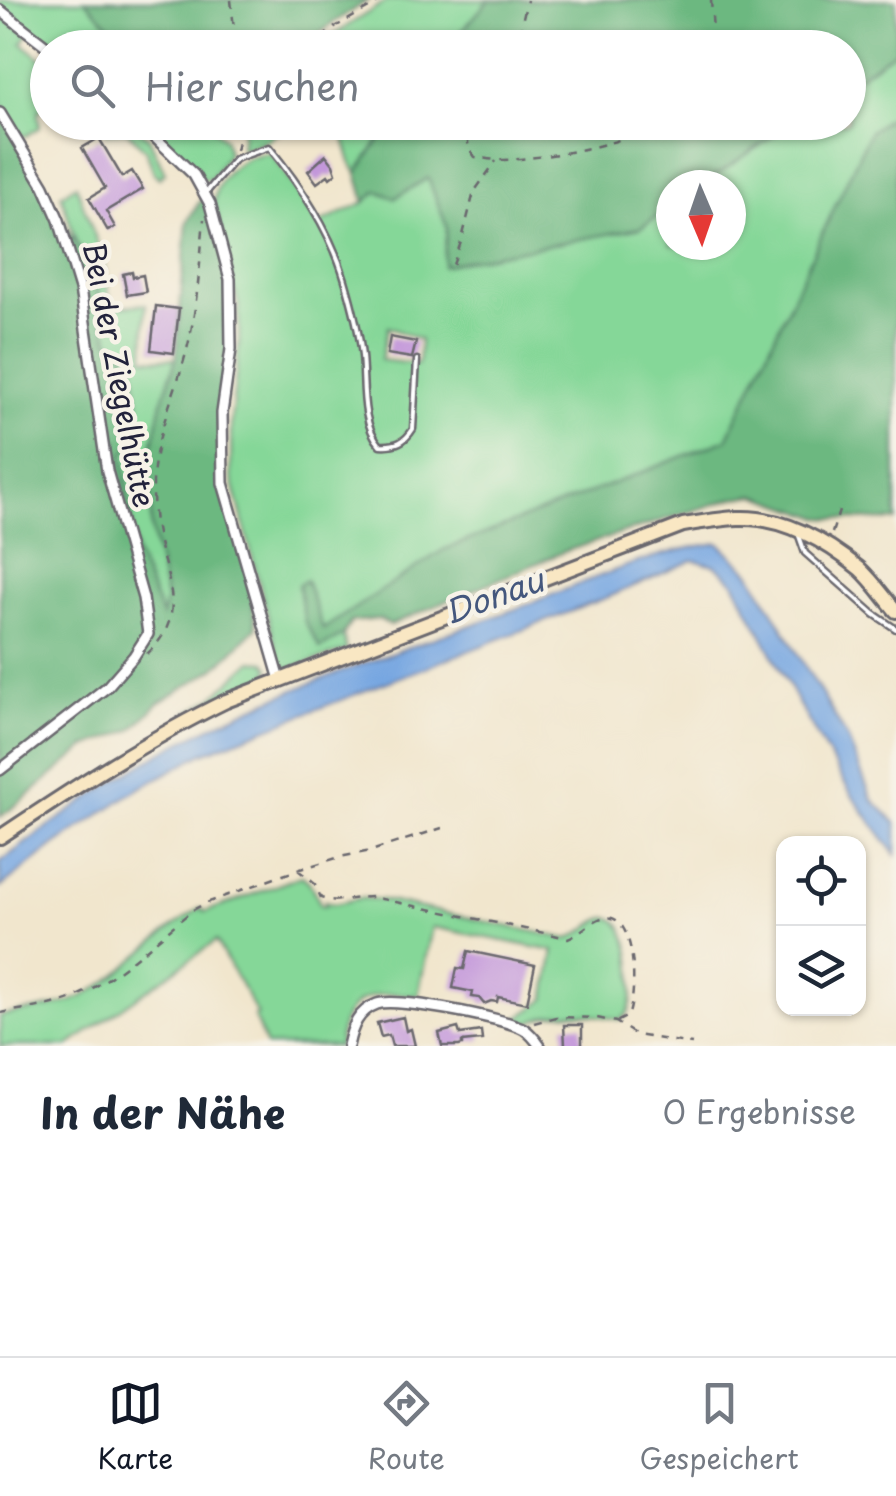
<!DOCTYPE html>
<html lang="de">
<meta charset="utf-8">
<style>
body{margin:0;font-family:"Playpen Sans",sans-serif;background:#f6f6f7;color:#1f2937}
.controls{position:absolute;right:30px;bottom:30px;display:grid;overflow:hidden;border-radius:20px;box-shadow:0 2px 8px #0004}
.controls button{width:90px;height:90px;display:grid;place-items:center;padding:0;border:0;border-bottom:2px solid #e0e1e3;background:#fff;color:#1f2937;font:50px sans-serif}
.compass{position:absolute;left:656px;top:170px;width:90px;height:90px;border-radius:50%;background:#fff;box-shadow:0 2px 8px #0004;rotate:178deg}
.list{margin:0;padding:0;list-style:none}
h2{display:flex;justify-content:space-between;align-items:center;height:130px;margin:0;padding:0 40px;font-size:42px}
h2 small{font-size:32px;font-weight:400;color:#747a83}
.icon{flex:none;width:55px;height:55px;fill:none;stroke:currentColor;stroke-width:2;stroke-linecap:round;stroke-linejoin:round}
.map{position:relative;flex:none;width:896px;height:1046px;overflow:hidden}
.search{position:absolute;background:#fff;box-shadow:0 2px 8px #0004;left:30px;right:30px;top:30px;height:110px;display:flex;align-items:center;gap:25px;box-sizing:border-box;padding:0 35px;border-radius:55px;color:#747a83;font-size:38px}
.sheet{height:310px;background:#fff}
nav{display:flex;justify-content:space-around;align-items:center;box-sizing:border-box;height:140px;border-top:2px solid #e0e1e3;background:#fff;font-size:28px;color:#747a83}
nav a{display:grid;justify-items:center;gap:5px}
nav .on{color:#111827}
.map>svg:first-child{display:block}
</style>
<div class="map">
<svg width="896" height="1046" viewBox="0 0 896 1046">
<rect width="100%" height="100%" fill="#f7f3e8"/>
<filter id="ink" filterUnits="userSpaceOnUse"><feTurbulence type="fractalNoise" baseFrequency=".01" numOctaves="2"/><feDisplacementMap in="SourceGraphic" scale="20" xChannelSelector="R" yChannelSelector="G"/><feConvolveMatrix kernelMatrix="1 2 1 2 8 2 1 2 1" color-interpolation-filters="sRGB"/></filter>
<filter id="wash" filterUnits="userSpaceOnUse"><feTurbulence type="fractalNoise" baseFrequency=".0048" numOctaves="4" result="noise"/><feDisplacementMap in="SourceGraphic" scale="40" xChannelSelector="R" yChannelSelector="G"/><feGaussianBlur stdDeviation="2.25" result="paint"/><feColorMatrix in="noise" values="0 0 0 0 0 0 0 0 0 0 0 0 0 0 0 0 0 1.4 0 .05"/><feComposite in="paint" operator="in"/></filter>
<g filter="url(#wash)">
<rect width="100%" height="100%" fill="#f1e6cd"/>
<path fill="#85d798" stroke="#547c6a" stroke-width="2.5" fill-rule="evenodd" d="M 0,0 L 85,0 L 131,47 L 51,47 L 0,8 Z
M 388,0 L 489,0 L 448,47 L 319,47 L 336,33 Z
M 0,15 L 28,34 L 22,43 L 48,64 L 47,103 L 38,112 L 40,127 L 26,136 L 21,136 L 0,103 Z
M 896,50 L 896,113 L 870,131 L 727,440 L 443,550 L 323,630 L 305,580 L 321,647 L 343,635 L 347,650 L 290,669 L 281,666 L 231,476 L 231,421 L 239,345 L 239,308 L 214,202 C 217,173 243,154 271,153 L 319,224 L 365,202 L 377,191 L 395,198 L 428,178 L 447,227 L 444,266 L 472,259 L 640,228 L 671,207 L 671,245 L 731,245 L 731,185 L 702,185 L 792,123 L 848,122 L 849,83 ZM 388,327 L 420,340 L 418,364 L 381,360 Z
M 96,123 L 132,123 L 149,138 L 165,173 L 159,178 L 154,173 L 146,151 L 127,131 L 108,133 Z
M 143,123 L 207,123 L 225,140 L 228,153 L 211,179 L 204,180 Z
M 246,123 L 246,122 L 295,123 L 265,141 L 241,150 L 243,128 Z
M 340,123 L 391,123 L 357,173 L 351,163 Z
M 76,185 L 103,258 L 111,307 L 146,304 L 144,358 L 176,359 L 162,402 L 151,527 L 166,599 L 162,617 L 136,553 L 123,454 L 142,435 L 109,340 L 92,266 L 77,245 L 61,195 Z
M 252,661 L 266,662 L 270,668 L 264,681 L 185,714 L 212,698 Z
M 302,876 L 309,882 L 321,905 L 326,905 L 325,901 L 334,904 L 361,898 L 384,900 L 568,939 C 581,935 599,916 610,918 C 633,922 636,990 630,1007 C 627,1016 627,1014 620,1020 C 591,1014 556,1007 529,1023 L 518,1018 L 545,1000 L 554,951 L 432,927 L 418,996 C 377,989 340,996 339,1046 L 266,1046 L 254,1017 L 257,1014 L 216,941 L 68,1046 L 0,1046 L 0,1016 C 28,1010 57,1009 83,996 C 127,974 158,932 201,908 L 205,912 Z"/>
<path fill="#6cb880" stroke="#476d5e" stroke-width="2.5" d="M 85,0 L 369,0 L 333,23 L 303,47 L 131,48 Z
M 489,0 L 896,0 L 896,50 L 849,83 L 848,48 L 448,47 Z
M 0,113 L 60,220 L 92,266 L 109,340 L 134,362 L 142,435 L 123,455 L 136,553 L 162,616 L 166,599 L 151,527 L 150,456 L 162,402 L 176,359 L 187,221 L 205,194 L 230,279 L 231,349 L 222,413 L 223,483 L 247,564 L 256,628 L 216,668 L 160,702 L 132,730 L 86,747 L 23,800 L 0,817 Z
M 896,113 L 896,521 L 821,518 L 756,495 L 734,498 L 566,551 L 390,625 L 379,619 L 351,622 L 343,635 L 320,648 L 305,622 L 298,585 L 306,580 L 323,629 L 443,550 L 727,439 L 870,131 Z
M 391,123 L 391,122 L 792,123 L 702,185 L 671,185 L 671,207 L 640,228 L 472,259 L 443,266 L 447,227 L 428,178 L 395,198 L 377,191 L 365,202 L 357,173 Z"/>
<path fill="#76a6e1" stroke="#4c648e" stroke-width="2.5" d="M 719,543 L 750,572 L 847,737 L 872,799 L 896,823 L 896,855 L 853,797 L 799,705 L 734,582 L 715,565 L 693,560 L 611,596 L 203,753 L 133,792 L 55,845 L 0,888 L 0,862 C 56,820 116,777 177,744 C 282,688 398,652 510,611 C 579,586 645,552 719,543 Z"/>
<g id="blocks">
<path fill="#c397da" d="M 99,138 L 122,177 L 132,171 L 143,189 L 106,211 L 115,227 L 108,231 L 89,198 L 105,188 L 82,148 Z
M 326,155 L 333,164 L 336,173 L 330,178 L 328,175 L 317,183 L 308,171 Z
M 132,272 L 133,277 L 143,275 L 146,292 L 127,295 L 123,274 Z
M 156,306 L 179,309 L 174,353 L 151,350 Z
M 390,337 L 416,342 L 412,358 L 387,354 Z
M 468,951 L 535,965 L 527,1003 L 498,997 L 497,1002 L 491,1001 L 484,1004 L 479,998 L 472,997 L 473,992 L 453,988 L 457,968 L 464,969 Z
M 403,1017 L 406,1031 L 411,1029 L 415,1046 L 392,1046 L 389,1035 L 381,1037 L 377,1023 Z
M 564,1025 L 582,1025 L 582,1046 L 565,1046 Z
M 458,1028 L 460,1034 L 481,1031 L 482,1040 L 462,1042 L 462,1045 L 459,1046 L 442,1046 L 439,1033 Z"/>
</g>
</g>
<g filter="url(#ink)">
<use href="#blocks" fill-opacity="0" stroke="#6a676e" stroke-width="2.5"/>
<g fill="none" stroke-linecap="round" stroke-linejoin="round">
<g stroke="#6a676e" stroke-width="9">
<path id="lane" d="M 205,194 L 235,159 L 269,147 C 301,186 331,232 345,280 C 352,304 359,331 362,356 C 365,384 360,422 380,445 C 396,446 405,442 413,429 L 417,360
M 798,533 L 805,553 L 874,614 L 896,629"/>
</g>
<g stroke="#6a676e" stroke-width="14">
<path id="street" d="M 0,10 L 49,48
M 0,113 L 44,186 L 59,220 L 80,289 L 107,471 L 143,598 L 148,634 L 134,656 L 107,687 L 0,770
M 139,122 L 194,175 L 210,204 L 230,279 L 231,349 L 222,413 L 223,483 L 280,680
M 348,1046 C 352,1027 358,1011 377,1004 C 397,997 505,1018 524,1029 C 530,1033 535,1039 540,1046"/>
</g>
<g stroke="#6a676e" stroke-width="18">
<path id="secondary" d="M 0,837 C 74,788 146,740 226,701 L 683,525 C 701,522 720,519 738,518 C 784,516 826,541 860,569 C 873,581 884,597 896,611"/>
</g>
<path stroke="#6a676e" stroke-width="2.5" stroke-dasharray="8 8" stroke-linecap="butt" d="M 231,0 L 236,48
M 711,0 L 714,48
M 309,48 L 335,27 L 383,0
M 513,48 L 519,35 L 527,0
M 475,122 C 466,136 465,144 475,157 C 483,158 491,160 499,160 C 534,160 631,145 656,122
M 238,126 L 238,122
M 236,150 L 242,122
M 453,265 L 462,239 L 474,192 L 496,161
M 832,533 L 839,511
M 147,654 C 189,615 167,582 157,534 C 154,520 153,503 153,489 C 152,438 178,390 189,341 C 198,300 200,260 204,219
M 298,870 L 315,884 L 321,898 C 339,904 354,897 372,897 L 568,938 C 581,933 596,916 608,917 C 637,919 637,996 628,1016 L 616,1022
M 0,1013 C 23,1009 48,1007 70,999 C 114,982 156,939 193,910 L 206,903 L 297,870 L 340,857 L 371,851 L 442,828
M 534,1023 L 556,1017 L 597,1018 L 616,1022 L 636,1035 L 692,1044"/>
<use href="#lane" stroke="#fff" stroke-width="4"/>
<use href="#street" stroke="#fff" stroke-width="9"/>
<use href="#secondary" stroke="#f9e7c3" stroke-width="12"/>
</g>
</g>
<g text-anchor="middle" stroke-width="9" stroke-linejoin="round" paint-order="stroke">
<g font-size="30" fill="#22223b" stroke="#f7f3e8">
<text transform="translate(118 375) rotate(79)" y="10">Bei der Ziegelhütte</text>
</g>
<g font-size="32" font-style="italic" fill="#44577d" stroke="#f7f3e8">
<text transform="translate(494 597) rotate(-20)" y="11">Donau</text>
</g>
</g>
</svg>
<div class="controls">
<button><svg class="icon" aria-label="locate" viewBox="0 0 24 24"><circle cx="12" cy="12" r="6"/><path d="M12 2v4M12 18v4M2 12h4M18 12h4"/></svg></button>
<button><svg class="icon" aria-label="layers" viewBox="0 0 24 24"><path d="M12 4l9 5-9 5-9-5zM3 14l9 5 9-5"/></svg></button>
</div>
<svg class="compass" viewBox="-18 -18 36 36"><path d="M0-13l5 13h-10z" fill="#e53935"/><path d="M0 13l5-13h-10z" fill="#747a83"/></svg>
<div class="search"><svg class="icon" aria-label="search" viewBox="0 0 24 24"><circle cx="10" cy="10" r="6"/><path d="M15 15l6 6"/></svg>Hier suchen</div>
</div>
<section class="sheet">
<h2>In der Nähe<small>0 Ergebnisse</small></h2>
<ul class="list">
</ul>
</section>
<nav>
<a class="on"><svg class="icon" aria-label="map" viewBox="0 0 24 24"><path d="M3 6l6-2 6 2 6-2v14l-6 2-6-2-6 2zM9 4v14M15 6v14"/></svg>Karte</a>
<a><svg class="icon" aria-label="directions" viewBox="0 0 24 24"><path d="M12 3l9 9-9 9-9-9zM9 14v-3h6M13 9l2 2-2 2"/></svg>Route</a>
<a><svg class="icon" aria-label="saved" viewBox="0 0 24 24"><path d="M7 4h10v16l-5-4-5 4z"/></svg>Gespeichert</a>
</nav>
